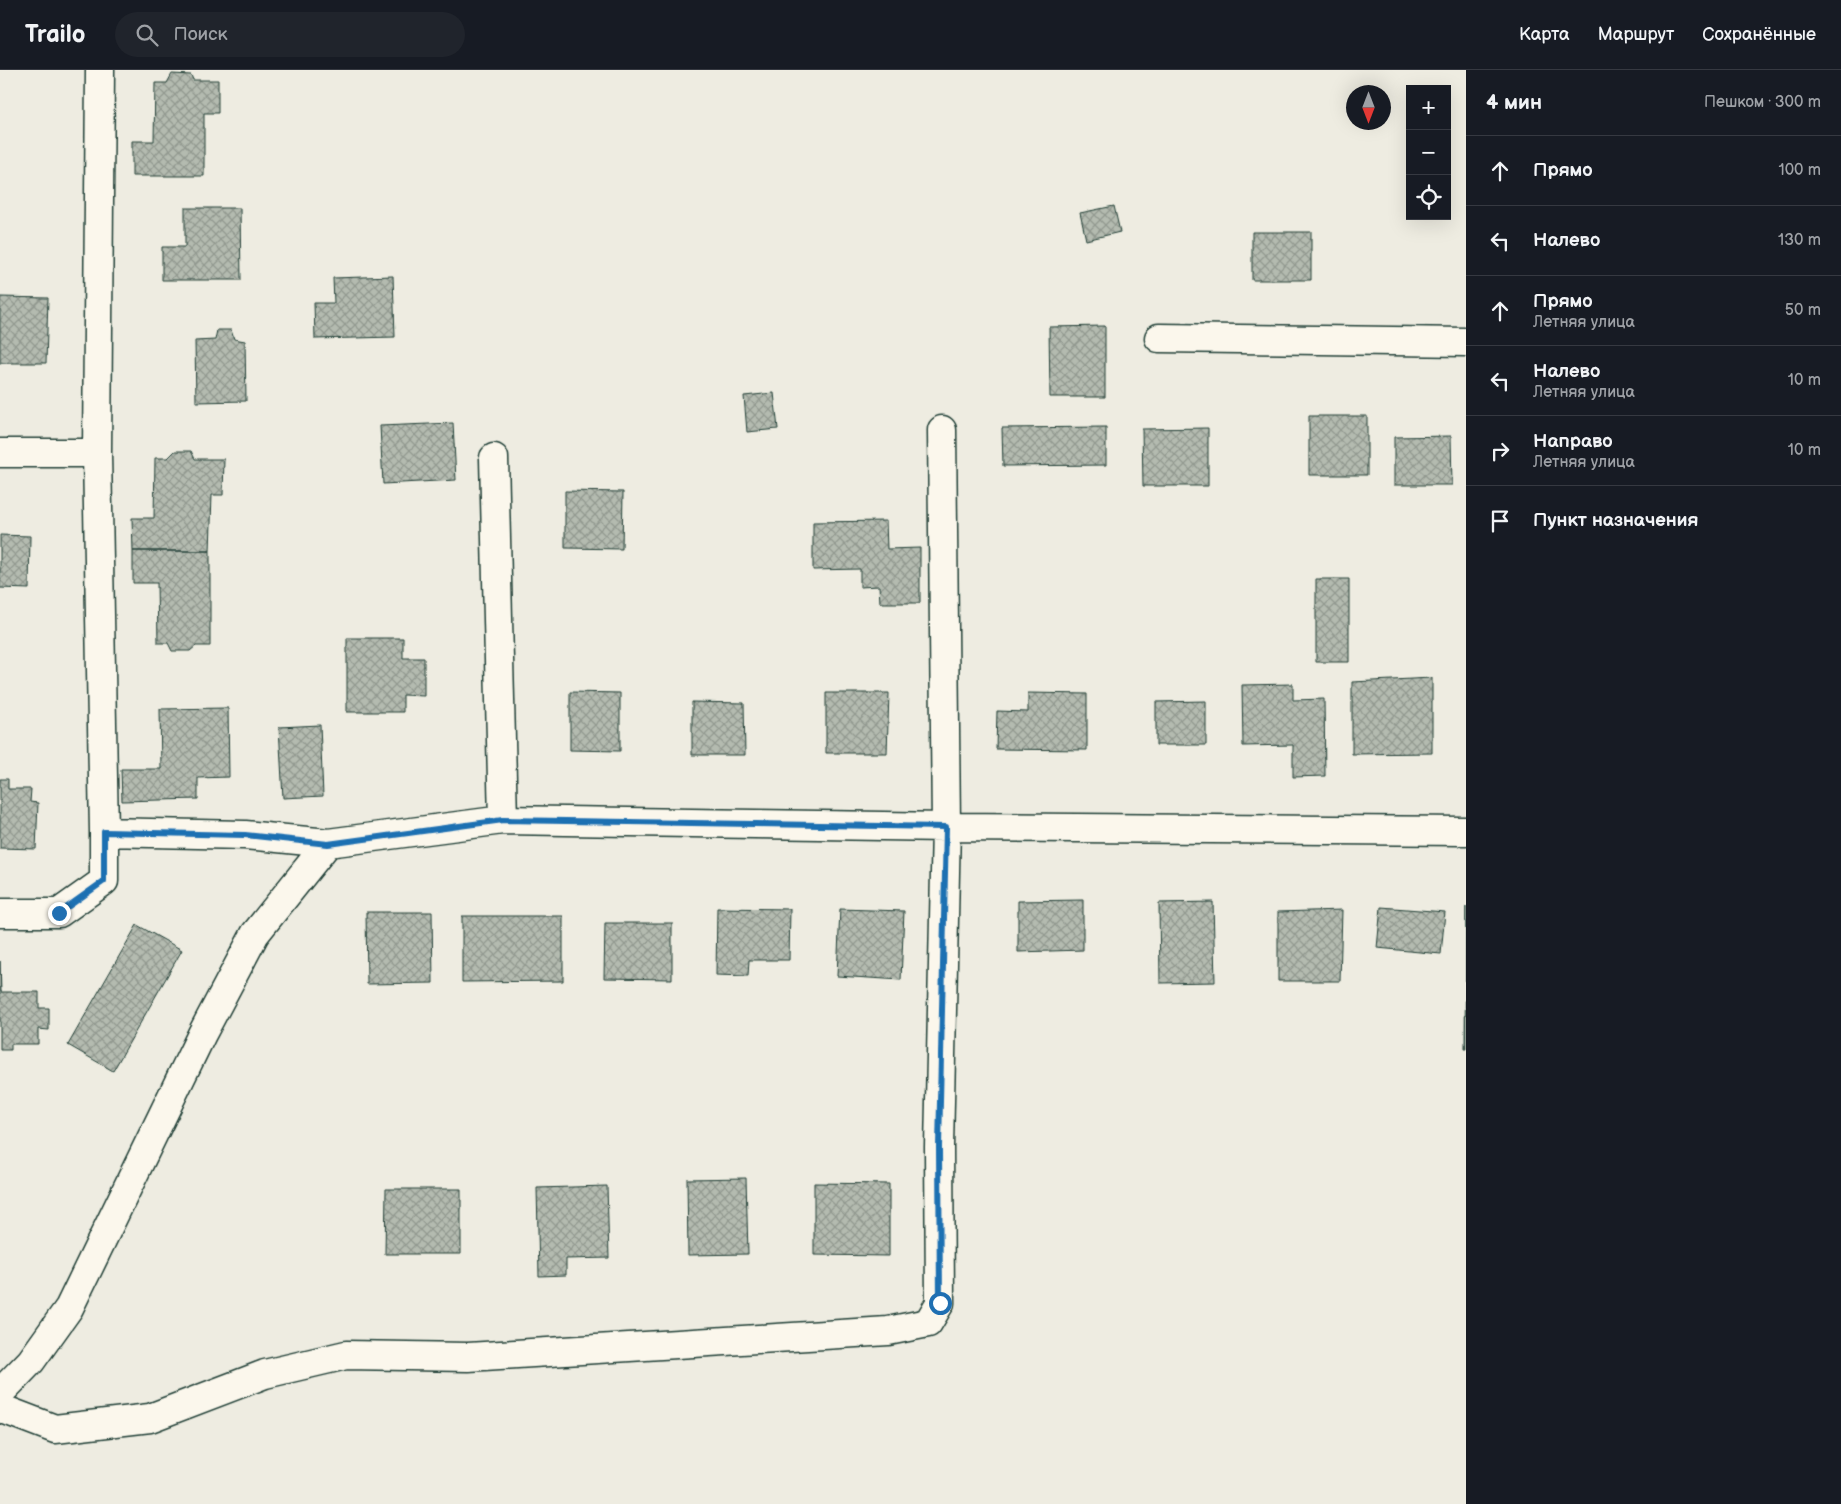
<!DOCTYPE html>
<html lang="ru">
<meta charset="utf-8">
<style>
body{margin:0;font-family:"Balsamiq Sans",sans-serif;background:#20242c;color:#f1f3f6}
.controls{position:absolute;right:15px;top:15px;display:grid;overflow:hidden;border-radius:0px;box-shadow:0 5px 20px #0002}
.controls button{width:45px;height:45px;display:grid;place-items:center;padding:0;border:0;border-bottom:1px solid #363941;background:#171b24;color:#f1f3f6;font:25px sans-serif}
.compass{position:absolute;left:1346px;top:15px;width:45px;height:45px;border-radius:50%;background:#171b24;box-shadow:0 5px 20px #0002;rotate:180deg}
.stop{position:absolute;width:15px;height:15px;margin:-11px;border:4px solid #1f6fb2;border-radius:50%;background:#fff}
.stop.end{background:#1f6fb2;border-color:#fff;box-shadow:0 1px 5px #0008}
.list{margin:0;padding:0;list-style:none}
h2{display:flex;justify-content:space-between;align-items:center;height:65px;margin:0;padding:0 20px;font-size:21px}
h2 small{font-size:16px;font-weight:400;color:#9ea1a6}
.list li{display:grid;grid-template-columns:32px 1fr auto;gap:15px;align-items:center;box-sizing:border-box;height:70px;padding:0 20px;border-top:1px solid #363941}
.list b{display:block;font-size:19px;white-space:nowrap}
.list p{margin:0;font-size:16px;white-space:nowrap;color:#9ea1a6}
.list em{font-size:16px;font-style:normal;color:#9ea1a6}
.icon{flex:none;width:28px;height:28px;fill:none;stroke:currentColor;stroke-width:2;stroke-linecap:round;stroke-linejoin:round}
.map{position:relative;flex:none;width:1466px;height:1434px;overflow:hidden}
header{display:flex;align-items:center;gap:30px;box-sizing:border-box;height:70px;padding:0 25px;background:#171b24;border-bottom:1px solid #363941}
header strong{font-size:24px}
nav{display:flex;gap:28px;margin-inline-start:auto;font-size:18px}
.search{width:350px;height:45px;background:#20242c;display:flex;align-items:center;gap:12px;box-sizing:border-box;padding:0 18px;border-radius:28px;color:#9ea1a6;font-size:19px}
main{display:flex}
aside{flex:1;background:#171b24}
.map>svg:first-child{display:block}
</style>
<header>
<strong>Trailo</strong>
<div class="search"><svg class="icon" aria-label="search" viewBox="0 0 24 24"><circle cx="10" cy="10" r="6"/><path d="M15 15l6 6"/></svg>Поиск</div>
<nav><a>Карта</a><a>Маршрут</a><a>Сохранённые</a></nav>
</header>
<main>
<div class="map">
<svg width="1466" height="1434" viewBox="0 0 1466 1434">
<defs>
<pattern id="building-cross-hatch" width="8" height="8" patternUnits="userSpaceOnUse" patternTransform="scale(1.25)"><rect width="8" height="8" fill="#b4bbb0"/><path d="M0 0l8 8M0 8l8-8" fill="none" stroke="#929990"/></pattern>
</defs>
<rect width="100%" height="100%" fill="#eeece1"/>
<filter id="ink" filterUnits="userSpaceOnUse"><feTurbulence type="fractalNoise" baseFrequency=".02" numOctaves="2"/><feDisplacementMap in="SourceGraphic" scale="10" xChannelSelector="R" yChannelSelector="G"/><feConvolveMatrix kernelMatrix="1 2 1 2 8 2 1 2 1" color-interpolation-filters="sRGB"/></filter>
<g filter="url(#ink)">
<path fill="url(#building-cross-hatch)" stroke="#1f3d34" d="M 172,4 L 191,5 L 193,10 L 218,10 L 218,43 L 204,43 L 204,106 L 132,106 L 132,71 L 154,71 L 155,13 L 167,13 Z
M 1114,136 L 1120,162 L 1086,170 L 1080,143 Z
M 185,138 L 240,138 L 241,210 L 162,210 L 162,177 L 185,177 Z
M 1252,162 L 1311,162 L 1311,210 L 1252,210 Z
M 393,206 L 395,267 L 315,269 L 314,233 L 334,233 L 333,208 Z
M 0,227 L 48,228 L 46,293 L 0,293 Z
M 1105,256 L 1105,327 L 1050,327 L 1049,257 Z
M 217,260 L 231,260 L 234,269 L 245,271 L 246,331 L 196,332 L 195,271 L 215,270 Z
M 774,323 L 778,359 L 747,362 L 744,326 Z
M 1309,346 L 1367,346 L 1367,405 L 1309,405 Z
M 453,353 L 456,410 L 383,414 L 380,356 Z
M 1106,357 L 1106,395 L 1003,396 L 1002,358 Z
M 1208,358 L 1208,416 L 1143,416 L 1142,359 Z
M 1451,366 L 1452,415 L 1394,415 L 1394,367 Z
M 175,381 L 191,381 L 195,389 L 224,389 L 223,425 L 212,425 L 210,481 L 133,481 L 132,448 L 154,448 L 155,388 L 168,388 Z
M 565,421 L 623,422 L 622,479 L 565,478 Z
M 886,451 L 887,479 L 920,478 L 920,533 L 880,533 L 879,516 L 860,517 L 860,499 L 813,500 L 813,452 Z
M 0,465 L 30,466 L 29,519 L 0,518 Z
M 133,481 L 210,481 L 210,576 L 196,576 L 190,581 L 172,581 L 168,573 L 158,573 L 157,513 L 133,513 Z
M 1316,509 L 1349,509 L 1349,592 L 1316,592 Z
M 347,568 L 403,568 L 403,588 L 424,588 L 424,626 L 403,625 L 403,642 L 347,642 Z
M 1432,608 L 1432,683 L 1352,684 L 1352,612 Z
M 1293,614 L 1293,630 L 1324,629 L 1325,706 L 1293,707 L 1293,675 L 1243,676 L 1242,615 Z
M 570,622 L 620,623 L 620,681 L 570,680 Z
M 826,623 L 889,623 L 887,683 L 826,683 Z
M 1028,623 L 1087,624 L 1087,680 L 996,679 L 997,641 L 1028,642 Z
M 1206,631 L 1206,675 L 1156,675 L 1156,632 Z
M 692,632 L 744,633 L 745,685 L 692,685 Z
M 228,638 L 229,707 L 198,708 L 198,729 L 122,731 L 121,699 L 161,699 L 160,639 Z
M 320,655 L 323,726 L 283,728 L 279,657 Z
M 0,709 L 8,709 L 8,719 L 31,719 L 30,732 L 38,733 L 36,779 L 0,778 Z
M 1083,830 L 1083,880 L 1018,882 L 1018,831 Z
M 1213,832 L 1215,912 L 1160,913 L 1159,833 Z
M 1381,837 L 1445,842 L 1441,884 L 1377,878 Z
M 1466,837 L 1466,979 L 1465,979 Z
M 717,838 L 790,839 L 789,890 L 749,890 L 748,906 L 716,905 Z
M 840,839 L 904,841 L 901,910 L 837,906 Z
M 1342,840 L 1340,911 L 1278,911 L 1278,842 Z
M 366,842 L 432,842 L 433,913 L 367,914 Z
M 462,846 L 563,846 L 563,911 L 462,912 Z
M 605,853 L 672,853 L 672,909 L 604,908 Z
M 137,855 L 182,880 L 113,1001 L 68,975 Z
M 0,891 L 1,922 L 39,922 L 39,938 L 49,938 L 49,960 L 38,959 L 38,974 L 11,974 L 11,980 L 0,980 Z
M 746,1108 L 748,1184 L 688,1185 L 687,1109 Z
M 814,1113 L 889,1114 L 889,1186 L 814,1185 Z
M 607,1116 L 609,1188 L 566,1189 L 566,1205 L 539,1206 L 537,1118 Z
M 386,1119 L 461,1119 L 461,1184 L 385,1184 Z"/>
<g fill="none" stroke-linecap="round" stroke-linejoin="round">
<g stroke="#1f3d34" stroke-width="31">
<path id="minor" d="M 100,0 L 97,383 L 104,762
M 1159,268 L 1466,272
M 0,383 L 97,383
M 494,388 L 503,750
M 0,843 L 59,843 L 104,811 L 104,762 L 245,765 L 328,773
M 0,1323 L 31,1291 L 69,1238 L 202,964 L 255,864 L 328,773 L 503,750 L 946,757 L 1466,761
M 0,1338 L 55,1359 L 150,1348 L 265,1304 L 346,1285 L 468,1287 L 888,1261 L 928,1253 L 940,1233 L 939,1077 L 946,757 L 942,360"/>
</g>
<use href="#minor" stroke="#fbf7ec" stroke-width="28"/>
</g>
</g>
<g fill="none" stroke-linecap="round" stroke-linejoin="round" filter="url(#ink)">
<path stroke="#1f6fb2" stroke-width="6" d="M 59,843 L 104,811 L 104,762 L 245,765 L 328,774 L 503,750 L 946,757 L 939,1077 L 940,1233"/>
</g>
</svg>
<div class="controls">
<button>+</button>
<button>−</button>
<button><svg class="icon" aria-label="locate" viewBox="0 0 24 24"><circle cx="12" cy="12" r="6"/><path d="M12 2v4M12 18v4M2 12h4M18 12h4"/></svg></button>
</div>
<svg class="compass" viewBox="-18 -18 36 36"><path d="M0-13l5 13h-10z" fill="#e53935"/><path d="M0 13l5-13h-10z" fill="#9ea1a6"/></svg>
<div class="stop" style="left:940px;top:1233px"></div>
<div class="stop end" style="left:59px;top:843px"></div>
</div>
<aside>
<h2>4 мин<small>Пешком · 300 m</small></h2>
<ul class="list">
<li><svg class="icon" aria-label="ahead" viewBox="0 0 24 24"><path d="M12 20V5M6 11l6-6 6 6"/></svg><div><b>Прямо</b></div><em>100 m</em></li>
<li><svg class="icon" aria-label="left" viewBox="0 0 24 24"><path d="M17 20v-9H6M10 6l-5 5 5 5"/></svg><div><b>Налево</b></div><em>130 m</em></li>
<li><svg class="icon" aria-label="ahead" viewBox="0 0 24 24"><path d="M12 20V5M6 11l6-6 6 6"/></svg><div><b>Прямо</b><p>Летняя улица</p></div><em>50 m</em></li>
<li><svg class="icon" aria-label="left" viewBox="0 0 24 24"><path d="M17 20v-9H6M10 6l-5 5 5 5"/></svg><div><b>Налево</b><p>Летняя улица</p></div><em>10 m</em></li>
<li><svg class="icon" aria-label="right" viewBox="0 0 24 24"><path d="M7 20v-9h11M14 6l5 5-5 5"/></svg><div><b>Направо</b><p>Летняя улица</p></div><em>10 m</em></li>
<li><svg class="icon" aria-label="arrive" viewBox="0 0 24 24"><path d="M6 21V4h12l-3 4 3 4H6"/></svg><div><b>Пункт назначения</b></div></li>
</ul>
</aside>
</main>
